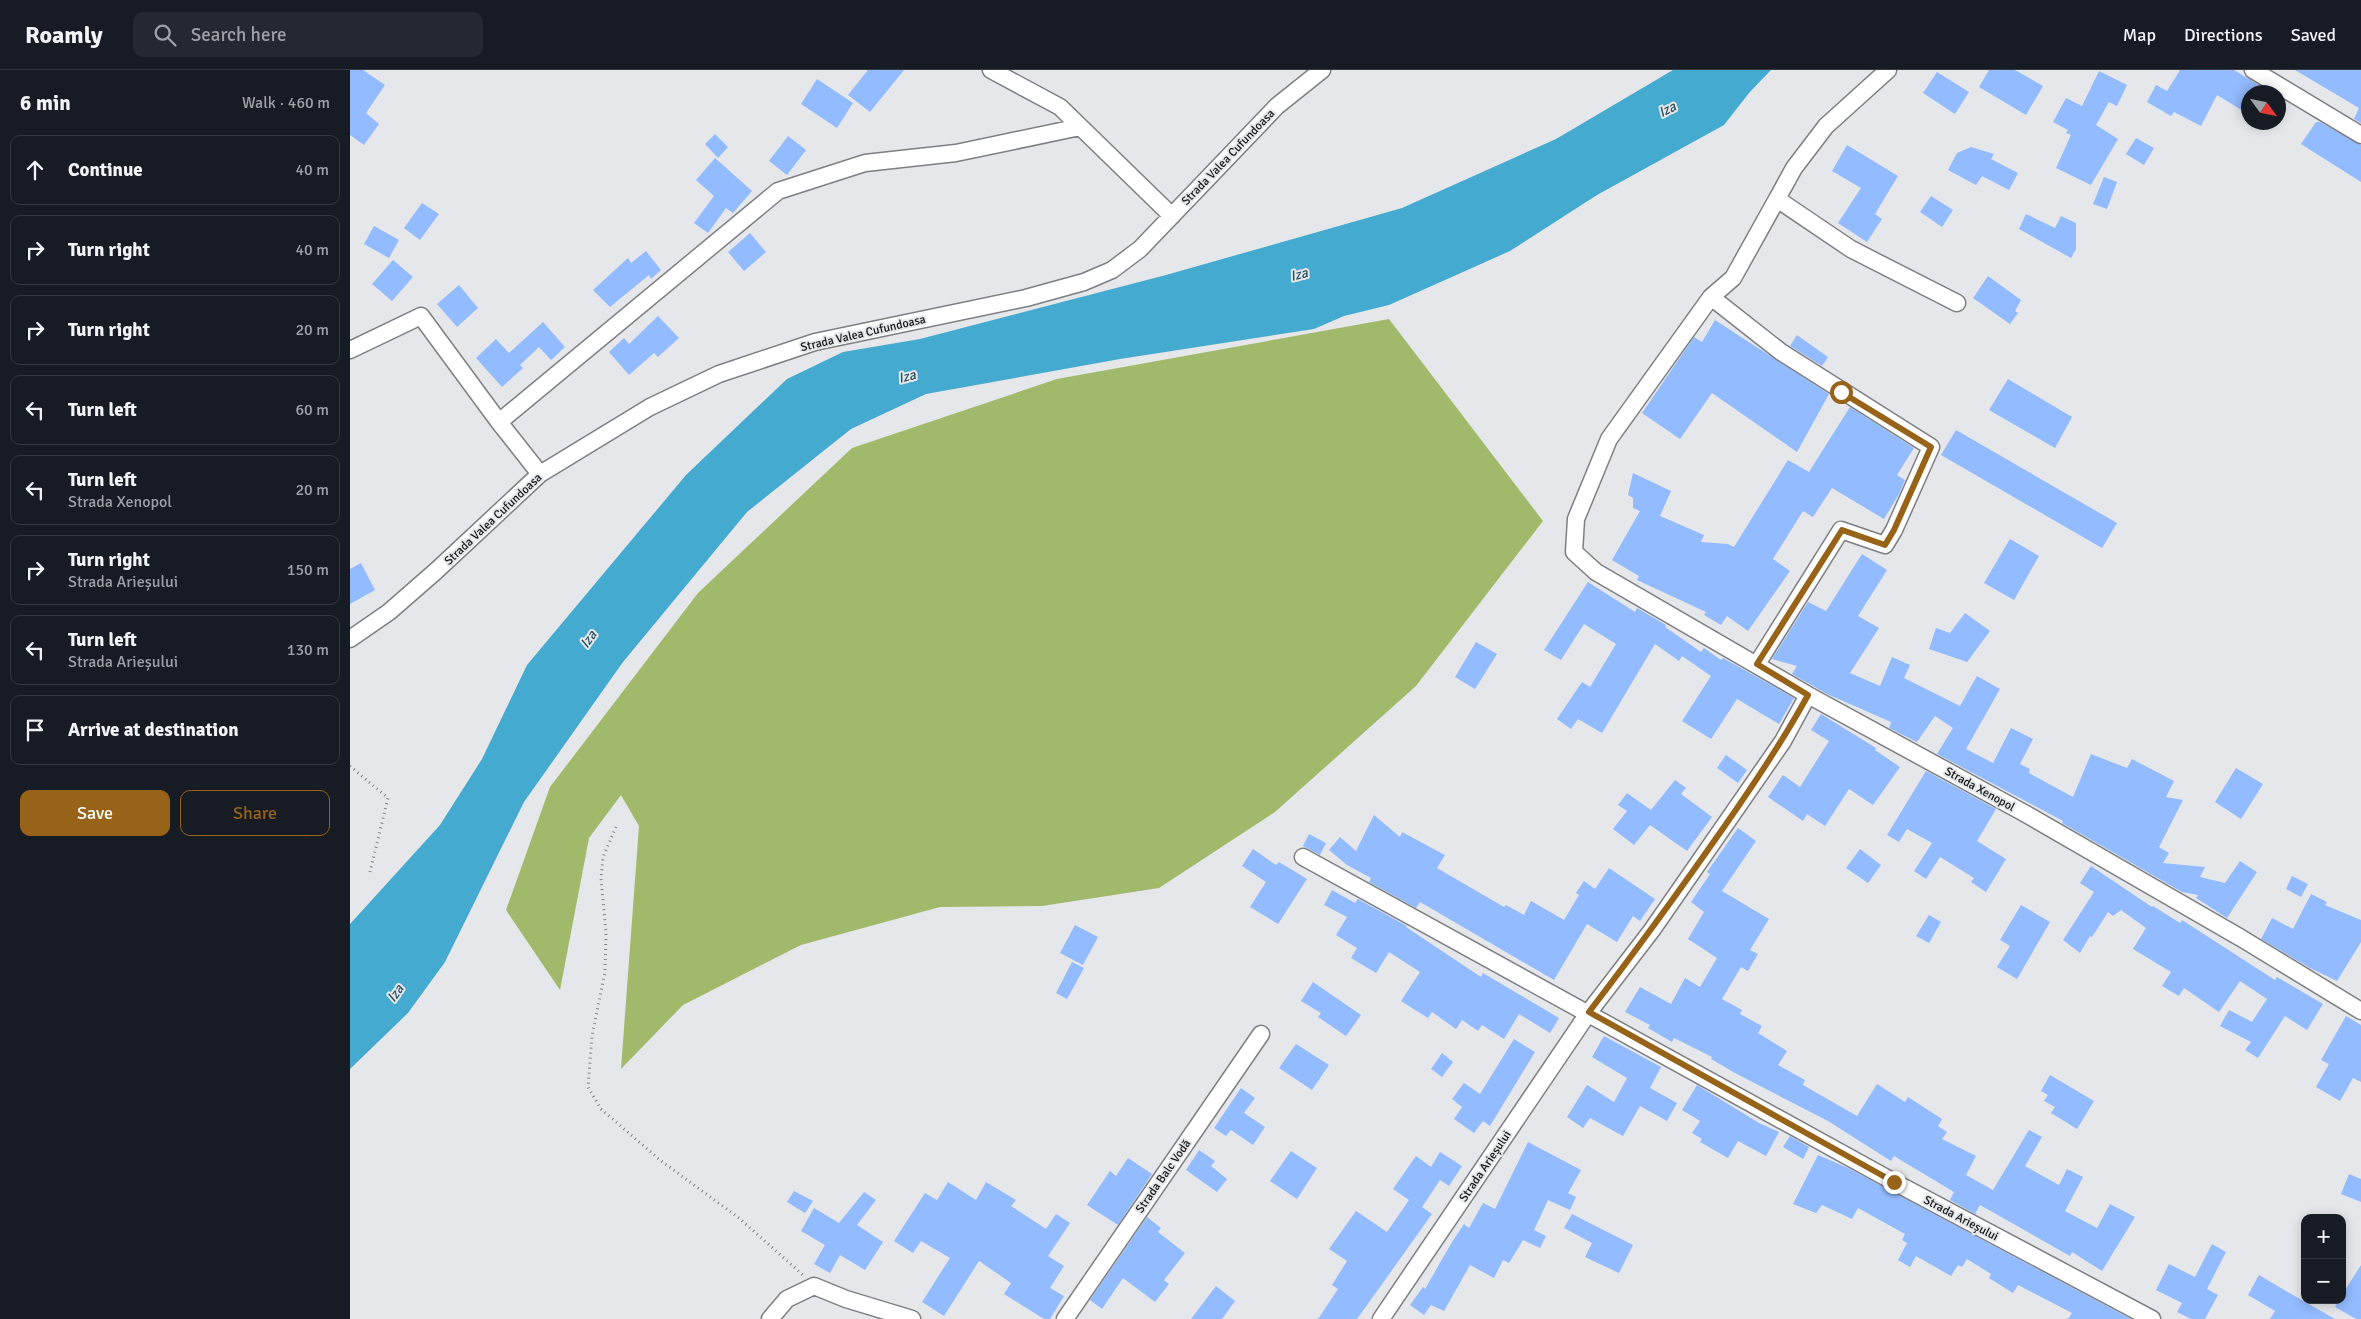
<!DOCTYPE html>
<meta charset="utf-8">
<style>
body{margin:0;font-family:Signika,sans-serif;background:#242831;color:#f1f3f6}
.controls{position:absolute;right:15px;bottom:15px;display:grid;overflow:hidden;border-radius:10px;box-shadow:0 2px 12px #0003}
.controls button{width:45px;height:45px;display:grid;place-items:center;padding:0;border:0;border-bottom:1px solid #363941;background:#171b24;color:#f1f3f6;font:25px sans-serif}
.compass{position:absolute;left:1891px;top:15px;width:45px;height:45px;border-radius:50%;background:#171b24;box-shadow:0 2px 12px #0003;rotate:123deg}
.stop{position:absolute;width:15px;height:15px;margin:-11px;border:4px solid #966318;border-radius:50%;background:#fff}
.stop.end{background:#966318;border-color:#fff;box-shadow:0 1px 5px #0008}
.list{margin:0;padding:0;list-style:none}
h2{display:flex;justify-content:space-between;align-items:center;height:65px;margin:0;padding:0 20px;font-size:21px}
h2 small{font-size:16px;font-weight:400;color:#9ea1a6}
.list li{display:grid;grid-template-columns:32px 1fr auto;gap:15px;align-items:center;box-sizing:border-box;height:70px;margin:0 10px 10px;padding:0 10px;border:1px solid #363941;border-radius:10px}
.list b{display:block;font-size:19px;white-space:nowrap}
.list p{margin:0;font-size:16px;white-space:nowrap;color:#9ea1a6}
.list em{font-size:16px;font-style:normal;color:#9ea1a6}
.actions{display:flex;gap:10px;padding:15px 20px}
.actions a{flex:1;padding:11px 0;border:1px solid #966318;border-radius:10px;text-align:center;font-size:18px;color:#966318}
.actions .main{background:#966318;color:#fff}
.icon{flex:none;width:28px;height:28px;fill:none;stroke:currentColor;stroke-width:2;stroke-linecap:round;stroke-linejoin:round}
.map{position:relative;flex:none;width:2011px;height:1249px;overflow:hidden}
header{display:flex;align-items:center;gap:30px;box-sizing:border-box;height:70px;padding:0 25px;background:#171b24;border-bottom:1px solid #363941}
header strong{font-size:24px}
nav{display:flex;gap:28px;margin-inline-start:auto;font-size:18px}
.search{width:350px;height:45px;background:#242831;display:flex;align-items:center;gap:12px;box-sizing:border-box;padding:0 18px;border-radius:10px;color:#9ea1a6;font-size:19px}
main{display:flex}
aside{flex:1;background:#171b24}
.map>svg:first-child{display:block}
</style>
<header>
<strong>Roamly</strong>
<div class="search"><svg class="icon" aria-label="search" viewBox="0 0 24 24"><circle cx="10" cy="10" r="6"/><path d="M15 15l6 6"/></svg>Search here</div>
<nav><a>Map</a><a>Directions</a><a>Saved</a></nav>
</header>
<main>
<aside>
<h2>6 min<small>Walk · 460 m</small></h2>
<ul class="list">
<li><svg class="icon" aria-label="ahead" viewBox="0 0 24 24"><path d="M12 20V5M6 11l6-6 6 6"/></svg><div><b>Continue</b></div><em>40 m</em></li>
<li><svg class="icon" aria-label="right" viewBox="0 0 24 24"><path d="M7 20v-9h11M14 6l5 5-5 5"/></svg><div><b>Turn right</b></div><em>40 m</em></li>
<li><svg class="icon" aria-label="right" viewBox="0 0 24 24"><path d="M7 20v-9h11M14 6l5 5-5 5"/></svg><div><b>Turn right</b></div><em>20 m</em></li>
<li><svg class="icon" aria-label="left" viewBox="0 0 24 24"><path d="M17 20v-9H6M10 6l-5 5 5 5"/></svg><div><b>Turn left</b></div><em>60 m</em></li>
<li><svg class="icon" aria-label="left" viewBox="0 0 24 24"><path d="M17 20v-9H6M10 6l-5 5 5 5"/></svg><div><b>Turn left</b><p>Strada Xenopol</p></div><em>20 m</em></li>
<li><svg class="icon" aria-label="right" viewBox="0 0 24 24"><path d="M7 20v-9h11M14 6l5 5-5 5"/></svg><div><b>Turn right</b><p>Strada Arieșului</p></div><em>150 m</em></li>
<li><svg class="icon" aria-label="left" viewBox="0 0 24 24"><path d="M17 20v-9H6M10 6l-5 5 5 5"/></svg><div><b>Turn left</b><p>Strada Arieșului</p></div><em>130 m</em></li>
<li><svg class="icon" aria-label="arrive" viewBox="0 0 24 24"><path d="M6 21V4h12l-3 4 3 4H6"/></svg><div><b>Arrive at destination</b></div></li>
</ul>
<div class="actions"><a class="main">Save</a><a>Share</a></div>
</aside>
<div class="map">
<svg width="2011" height="1249" viewBox="0 0 2011 1249">
<rect width="100%" height="100%" fill="#e6e7ea"/>
<path fill="#a1b96a" d="M 1039,249 L 1193,451 L 1066,616 L 925,742 L 809,818 L 692,836 L 590,837 L 451,875 L 333,935 L 271,999 L 289,756 L 271,725 L 239,768 L 210,920 L 156,840 L 200,717 L 348,523 L 502,378 L 707,309 Z"/>
<path fill="#44aacf" d="M 1323,0 L 1421,0 L 1399,23 L 1374,55 L 1247,125 L 1160,181 L 1039,235 L 994,246 L 964,259 L 770,289 L 576,324 L 501,359 L 397,442 L 273,592 L 174,732 L 95,892 L 58,943 L 0,999 L 0,854 L 90,755 L 132,689 L 177,595 L 336,405 L 437,309 L 493,282 L 570,269 L 816,205 L 1052,138 L 1206,69 Z"/>
<path fill="#93bbff" d="M 0,0 L 13,0 L 35,15 L 16,43 L 29,54 L 14,75 L 0,65 Z
M 518,0 L 554,0 L 520,42 L 498,25 Z
M 1639,0 L 1665,0 L 1693,16 L 1676,45 L 1629,17 Z
M 1830,0 L 1884,0 L 1920,22 L 1898,22 L 1898,44 L 1867,25 L 1851,56 L 1824,42 L 1821,46 L 1797,32 L 1806,15 L 1817,21 Z
M 1945,0 L 2011,0 L 2011,53 L 2004,49 L 2009,38 Z
M 1749,1 L 1777,15 L 1767,36 L 1759,32 L 1746,55 L 1768,69 L 1741,115 L 1706,98 L 1721,65 L 1716,63 L 1718,60 L 1703,52 L 1716,28 L 1732,36 Z
M 1587,2 L 1619,22 L 1605,44 L 1573,23 Z
M 467,9 L 503,33 L 487,58 L 451,34 Z
M 1966,52 L 1970,52 L 2011,75 L 2011,112 L 1951,74 Z
M 365,64 L 378,77 L 368,88 L 355,74 Z
M 438,66 L 456,80 L 437,105 L 419,91 Z
M 1786,68 L 1804,78 L 1794,95 L 1776,84 Z
M 1497,75 L 1548,106 L 1525,144 L 1532,149 L 1517,172 L 1488,153 L 1511,118 L 1482,101 Z
M 1621,77 L 1644,84 L 1641,89 L 1668,103 L 1659,120 L 1632,106 L 1626,115 L 1598,100 L 1607,83 Z
M 365,88 L 402,121 L 383,143 L 376,138 L 358,163 L 344,153 L 364,126 L 346,110 Z
M 1754,107 L 1767,112 L 1757,139 L 1743,134 Z
M 1581,126 L 1603,140 L 1592,157 L 1570,142 Z
M 72,133 L 89,144 L 70,170 L 54,158 Z
M 1676,144 L 1705,158 L 1711,146 L 1726,153 L 1726,179 L 1721,188 L 1669,159 Z
M 24,156 L 49,170 L 39,188 L 14,174 Z
M 400,163 L 416,182 L 394,201 L 378,182 Z
M 296,181 L 311,200 L 301,209 L 299,205 L 260,237 L 243,220 L 278,188 L 281,193 Z
M 43,190 L 63,207 L 42,231 L 22,214 Z
M 1638,206 L 1671,230 L 1665,241 L 1668,243 L 1660,254 L 1623,228 Z
M 109,215 L 128,238 L 107,257 L 87,234 Z
M 308,246 L 329,268 L 308,287 L 304,283 L 279,305 L 259,282 L 274,268 L 279,274 Z
M 1365,250 L 1479,324 L 1447,382 L 1362,323 L 1330,369 L 1292,343 L 1344,267 L 1352,272 Z
M 193,252 L 215,277 L 201,290 L 189,277 L 170,295 L 173,298 L 152,317 L 126,288 L 146,269 L 159,283 Z
M 1447,265 L 1478,287 L 1472,296 L 1440,276 Z
M 1658,309 L 1722,347 L 1705,378 L 1639,340 Z
M 1500,337 L 1564,378 L 1547,405 L 1555,410 L 1549,424 L 1534,449 L 1482,418 L 1463,447 L 1453,441 L 1423,489 L 1440,501 L 1398,561 L 1377,546 L 1371,555 L 1354,545 L 1356,542 L 1287,510 L 1289,506 L 1262,490 L 1290,441 L 1283,438 L 1283,428 L 1278,425 L 1283,403 L 1321,421 L 1310,446 L 1354,465 L 1351,472 L 1378,474 L 1384,477 L 1438,390 L 1459,402 Z
M 1606,360 L 1767,453 L 1752,478 L 1591,385 Z
M 1660,469 L 1689,486 L 1664,530 L 1634,513 Z
M 1512,484 L 1537,500 L 1508,546 L 1529,558 L 1500,603 L 1530,616 L 1542,587 L 1560,595 L 1554,608 L 1610,636 L 1627,606 L 1650,619 L 1616,679 L 1643,693 L 1661,658 L 1683,669 L 1670,694 L 1680,699 L 1679,703 L 1723,727 L 1741,684 L 1777,698 L 1782,689 L 1824,711 L 1816,727 L 1833,730 L 1809,777 L 1819,783 L 1813,793 L 1855,797 L 1850,807 L 1875,813 L 1890,791 L 1907,802 L 1877,848 L 1846,828 L 1848,825 L 1832,822 L 1712,753 L 1713,751 L 1587,684 L 1603,658 L 1585,646 L 1567,672 L 1539,658 L 1541,652 L 1477,624 L 1442,604 L 1447,596 L 1422,589 L 1458,532 L 1476,541 Z
M 11,493 L 25,520 L 0,534 L 0,499 Z
M 1238,512 L 1285,542 L 1287,538 L 1316,555 L 1315,557 L 1351,582 L 1354,578 L 1371,590 L 1373,588 L 1444,628 L 1429,654 L 1387,629 L 1361,669 L 1332,651 L 1361,606 L 1332,586 L 1329,591 L 1305,574 L 1252,663 L 1228,649 L 1221,659 L 1207,649 L 1232,612 L 1240,617 L 1266,574 L 1234,554 L 1211,590 L 1194,580 Z
M 1615,543 L 1640,561 L 1617,592 L 1579,579 L 1586,558 L 1600,563 Z
M 1126,572 L 1147,584 L 1125,619 L 1105,607 Z
M 1471,644 L 1526,678 L 1525,680 L 1550,697 L 1523,735 L 1499,719 L 1475,756 L 1457,744 L 1453,751 L 1418,727 L 1433,705 L 1450,717 L 1479,671 L 1461,660 Z
M 1376,685 L 1397,700 L 1388,713 L 1367,698 Z
M 1886,698 L 1913,714 L 1891,749 L 1865,732 Z
M 1576,701 L 1646,739 L 1627,771 L 1656,789 L 1636,822 L 1621,812 L 1624,808 L 1590,787 L 1576,809 L 1564,801 L 1582,773 L 1557,759 L 1549,772 L 1537,765 Z
M 1325,710 L 1336,718 L 1331,724 L 1362,747 L 1337,781 L 1300,755 L 1284,775 L 1263,759 L 1277,741 L 1268,735 L 1277,723 L 1301,740 Z
M 1024,745 L 1050,767 L 1052,762 L 1095,785 L 1087,798 L 1154,837 L 1156,835 L 1174,845 L 1181,831 L 1214,850 L 1229,825 L 1226,823 L 1234,811 L 1245,819 L 1259,798 L 1305,829 L 1290,851 L 1283,846 L 1267,872 L 1237,854 L 1204,910 L 1070,832 L 1066,838 L 1019,812 L 1021,808 L 997,795 L 979,780 L 990,767 L 1006,781 Z
M 1388,758 L 1406,771 L 1372,821 L 1419,849 L 1400,880 L 1408,884 L 1398,901 L 1391,897 L 1372,929 L 1392,940 L 1390,944 L 1412,956 L 1408,963 L 1437,981 L 1428,995 L 1455,1010 L 1453,1015 L 1507,1046 L 1527,1014 L 1555,1032 L 1558,1027 L 1592,1049 L 1588,1056 L 1597,1062 L 1592,1069 L 1626,1086 L 1616,1105 L 1643,1120 L 1679,1060 L 1692,1067 L 1675,1096 L 1709,1115 L 1717,1099 L 1733,1107 L 1715,1141 L 1747,1158 L 1760,1134 L 1785,1147 L 1752,1201 L 1722,1182 L 1720,1186 L 1630,1135 L 1625,1144 L 1600,1130 L 1604,1122 L 1544,1086 L 1541,1091 L 1478,1051 L 1385,1003 L 1361,989 L 1362,987 L 1324,968 L 1322,972 L 1298,958 L 1300,955 L 1275,942 L 1290,917 L 1321,934 L 1335,908 L 1350,917 L 1367,888 L 1338,869 L 1354,842 L 1341,832 L 1360,804 L 1357,802 Z
M 959,764 L 976,773 L 970,785 L 953,776 Z
M 903,779 L 926,795 L 929,792 L 957,809 L 928,854 L 900,837 L 916,812 L 892,796 Z
M 1510,779 L 1531,795 L 1518,813 L 1496,798 Z
M 1741,796 L 1802,837 L 1803,836 L 1830,853 L 1832,850 L 1925,910 L 1927,907 L 1973,934 L 1957,960 L 1935,946 L 1908,988 L 1895,980 L 1901,972 L 1870,956 L 1879,940 L 1902,952 L 1917,929 L 1890,911 L 1869,942 L 1834,918 L 1829,926 L 1812,916 L 1821,902 L 1783,879 L 1796,858 L 1771,840 L 1763,846 L 1758,842 L 1742,867 L 1740,866 L 1730,883 L 1713,870 L 1744,822 L 1730,813 Z
M 1942,806 L 1958,814 L 1951,827 L 1936,819 Z
M 982,820 L 1005,833 L 1008,829 L 1057,856 L 1056,857 L 1131,907 L 1133,903 L 1209,948 L 1200,963 L 1169,944 L 1154,969 L 1132,955 L 1128,961 L 1112,950 L 1106,959 L 1082,942 L 1078,948 L 1051,931 L 1070,902 L 1039,882 L 1026,903 L 1001,888 L 1007,878 L 986,865 L 997,847 L 974,835 Z
M 1961,824 L 1977,832 L 1975,835 L 2011,850 L 2011,872 L 1987,911 L 1960,898 L 1911,869 L 1922,848 L 1943,859 Z
M 1671,835 L 1700,852 L 1667,909 L 1647,897 L 1660,876 L 1650,870 Z
M 1579,845 L 1591,852 L 1579,873 L 1566,866 Z
M 725,855 L 748,867 L 733,895 L 710,883 Z
M 722,892 L 734,898 L 717,929 L 706,923 Z
M 963,912 L 1011,945 L 996,966 L 968,947 L 971,943 L 951,931 Z
M 1996,946 L 2011,955 L 2011,1012 L 2003,1008 L 1990,1031 L 1966,1017 L 1979,994 L 1971,990 Z
M 1254,966 L 1311,997 L 1300,1018 L 1327,1033 L 1317,1051 L 1290,1036 L 1273,1066 L 1240,1048 L 1233,1058 L 1217,1047 L 1237,1015 L 1264,1032 L 1277,1008 L 1242,987 Z
M 1164,969 L 1185,982 L 1140,1056 L 1133,1051 L 1124,1063 L 1104,1049 L 1112,1037 L 1102,1029 L 1114,1013 L 1130,1024 Z
M 946,974 L 979,995 L 962,1020 L 929,998 Z
M 1092,983 L 1103,992 L 1092,1007 L 1081,999 Z
M 1700,1005 L 1744,1031 L 1727,1059 L 1701,1043 L 1705,1037 L 1694,1031 L 1698,1025 L 1691,1021 Z
M 1347,1015 L 1409,1053 L 1429,1062 L 1416,1086 L 1388,1071 L 1378,1088 L 1350,1072 L 1352,1069 L 1342,1063 L 1350,1051 L 1332,1040 Z
M 891,1018 L 905,1028 L 894,1043 L 915,1057 L 903,1075 L 881,1060 L 876,1066 L 864,1058 Z
M 1440,1066 L 1459,1077 L 1453,1089 L 1433,1077 Z
M 1178,1072 L 1231,1100 L 1218,1123 L 1226,1127 L 1220,1140 L 1198,1130 L 1184,1160 L 1196,1166 L 1190,1178 L 1173,1170 L 1159,1193 L 1153,1190 L 1144,1208 L 1120,1195 L 1094,1241 L 1081,1235 L 1074,1245 L 1060,1235 L 1073,1217 L 1075,1219 L 1102,1172 L 1114,1154 L 1119,1158 L 1133,1133 L 1145,1139 Z
M 849,1080 L 865,1091 L 861,1096 L 877,1109 L 867,1122 L 836,1100 Z
M 941,1081 L 967,1098 L 947,1129 L 920,1111 Z
M 1090,1082 L 1112,1096 L 1099,1116 L 1090,1110 L 1072,1137 L 1082,1144 L 1030,1217 L 1007,1249 L 968,1249 L 988,1219 L 982,1215 L 997,1191 L 979,1179 L 1006,1141 L 1037,1162 L 1059,1130 L 1043,1119 L 1066,1086 L 1081,1097 Z
M 1468,1085 L 1498,1098 L 1781,1249 L 1718,1249 L 1722,1243 L 1668,1215 L 1663,1223 L 1639,1208 L 1641,1204 L 1617,1189 L 1612,1197 L 1608,1195 L 1601,1206 L 1566,1186 L 1560,1197 L 1548,1190 L 1557,1173 L 1552,1170 L 1555,1164 L 1508,1138 L 1502,1149 L 1472,1135 L 1466,1143 L 1443,1134 Z
M 778,1088 L 802,1104 L 768,1155 L 737,1135 L 760,1101 L 766,1106 Z
M 1999,1104 L 2011,1109 L 2011,1132 L 1991,1124 Z
M 598,1112 L 626,1130 L 636,1112 L 666,1130 L 661,1136 L 696,1159 L 706,1144 L 720,1153 L 698,1186 L 714,1196 L 700,1218 L 714,1226 L 700,1249 L 694,1249 L 654,1224 L 661,1213 L 629,1191 L 594,1246 L 572,1232 L 600,1188 L 571,1171 L 563,1183 L 544,1171 L 575,1123 L 587,1130 Z
M 444,1121 L 463,1131 L 455,1143 L 437,1132 Z
M 514,1122 L 526,1130 L 507,1155 L 533,1172 L 515,1200 L 490,1185 L 480,1203 L 464,1194 L 475,1175 L 451,1161 L 464,1138 L 489,1153 Z
M 1222,1144 L 1283,1175 L 1269,1203 L 1235,1187 L 1242,1173 L 1214,1158 Z
M 797,1147 L 811,1158 L 808,1162 L 835,1183 L 814,1210 L 819,1214 L 805,1232 L 773,1208 L 752,1239 L 740,1230 Z
M 1862,1174 L 1876,1182 L 1857,1219 L 1868,1225 L 1855,1249 L 1841,1249 L 1827,1242 L 1832,1233 L 1806,1220 L 1819,1194 L 1845,1207 Z
M 2011,1195 L 2011,1249 L 2006,1249 L 1985,1237 L 1989,1230 L 1992,1230 L 1992,1225 Z
M 1909,1205 L 1936,1221 L 1985,1249 L 1920,1249 L 1925,1241 L 1898,1225 Z
M 866,1216 L 885,1231 L 872,1249 L 841,1249 Z"/>
<g fill="none" stroke-linecap="round" stroke-linejoin="round">
<g stroke="#7e7f82" stroke-width="19">
<path id="minor" d="M 641,0 L 710,37 L 822,146
M 1538,0 L 1476,56 L 1444,98 L 1427,129 L 1501,179 L 1607,233
M 1903,0 L 2011,65
M 1427,129 L 1383,208 L 1361,227 L 1259,369 L 1226,449 L 1224,482 L 1246,502 L 1458,625 L 1676,744 L 1891,868 L 2011,941
M 1361,227 L 1431,282 L 1581,377 L 1544,460 L 1535,475 L 1491,460 L 1407,594
M 0,280 L 71,246 L 149,352
M 190,404 L 149,352 L 428,121 L 515,93 L 606,83 L 730,57
M 0,569 L 39,542 L 86,501 L 190,404 L 300,337 L 369,304 L 465,272 L 676,228 L 734,212 L 762,200 L 790,179 L 927,36 L 972,0
M 953,787 L 1544,1112 L 1802,1249
M 420,1249 L 437,1229 L 464,1216 L 496,1229 L 562,1249
M 715,1249 L 911,964
M 1031,1249 L 1239,942 L 1302,860 L 1433,671 L 1458,625"/>
</g>
<path stroke="#818284" stroke-width="3" stroke-dasharray="1 4" stroke-linecap="butt" d="M 0,696 L 38,728 L 20,802
M 266,757 L 253,787 L 251,809 L 256,863 L 255,902 L 242,966 L 238,1017 L 251,1039 L 310,1090 L 389,1148 L 453,1205"/>
<use href="#minor" stroke="#fff" stroke-width="16"/>
</g>
<g fill="none" stroke-linecap="round" stroke-linejoin="round">
<path stroke="#966318" stroke-width="6" d="M 1491,322 L 1581,377 L 1544,460 L 1535,475 L 1492,460 L 1407,594 L 1458,625 C 1433,671 1404,714 1374,757 C 1330,820 1285,882 1239,942 L 1544,1112"/>
</g>
<g text-anchor="middle" stroke-width="4" stroke-linejoin="round" paint-order="stroke">
<g font-size="12" fill="#131415" stroke="#e6e7ea">
<text transform="translate(878 87) rotate(-46)" y="4">Strada Valea Cufundoasa</text>
<text transform="translate(513 263) rotate(-13)" y="4">Strada Valea Cufundoasa</text>
<text transform="translate(143 449) rotate(-43)" y="4">Strada Valea Cufundoasa</text>
<text transform="translate(1630 719) rotate(29)" y="4">Strada Xenopol</text>
<text transform="translate(1135 1096) rotate(-56)" y="4">Strada Arieșului</text>
<text transform="translate(813 1106) rotate(-55)" y="4">Strada Balc Vodă</text>
<text transform="translate(1611 1148) rotate(28)" y="4">Strada Arieșului</text>
</g>
<g font-size="14" font-style="italic" fill="#255060" stroke="#e6e7ea">
<text transform="translate(1317 39) rotate(-28)" y="5">Iza</text>
<text transform="translate(949 204) rotate(-15)" y="5">Iza</text>
<text transform="translate(557 306) rotate(-15)" y="5">Iza</text>
<text transform="translate(238 569) rotate(-54)" y="5">Iza</text>
<text transform="translate(45 923) rotate(-55)" y="5">Iza</text>
</g>
</g>
</svg>
<div class="controls">
<button>+</button>
<button>−</button>
</div>
<svg class="compass" viewBox="-18 -18 36 36"><path d="M0-13l5 13h-10z" fill="#e53935"/><path d="M0 13l5-13h-10z" fill="#9ea1a6"/></svg>
<div class="stop" style="left:1491px;top:322px"></div>
<div class="stop end" style="left:1544px;top:1112px"></div>
</div>
</main>
